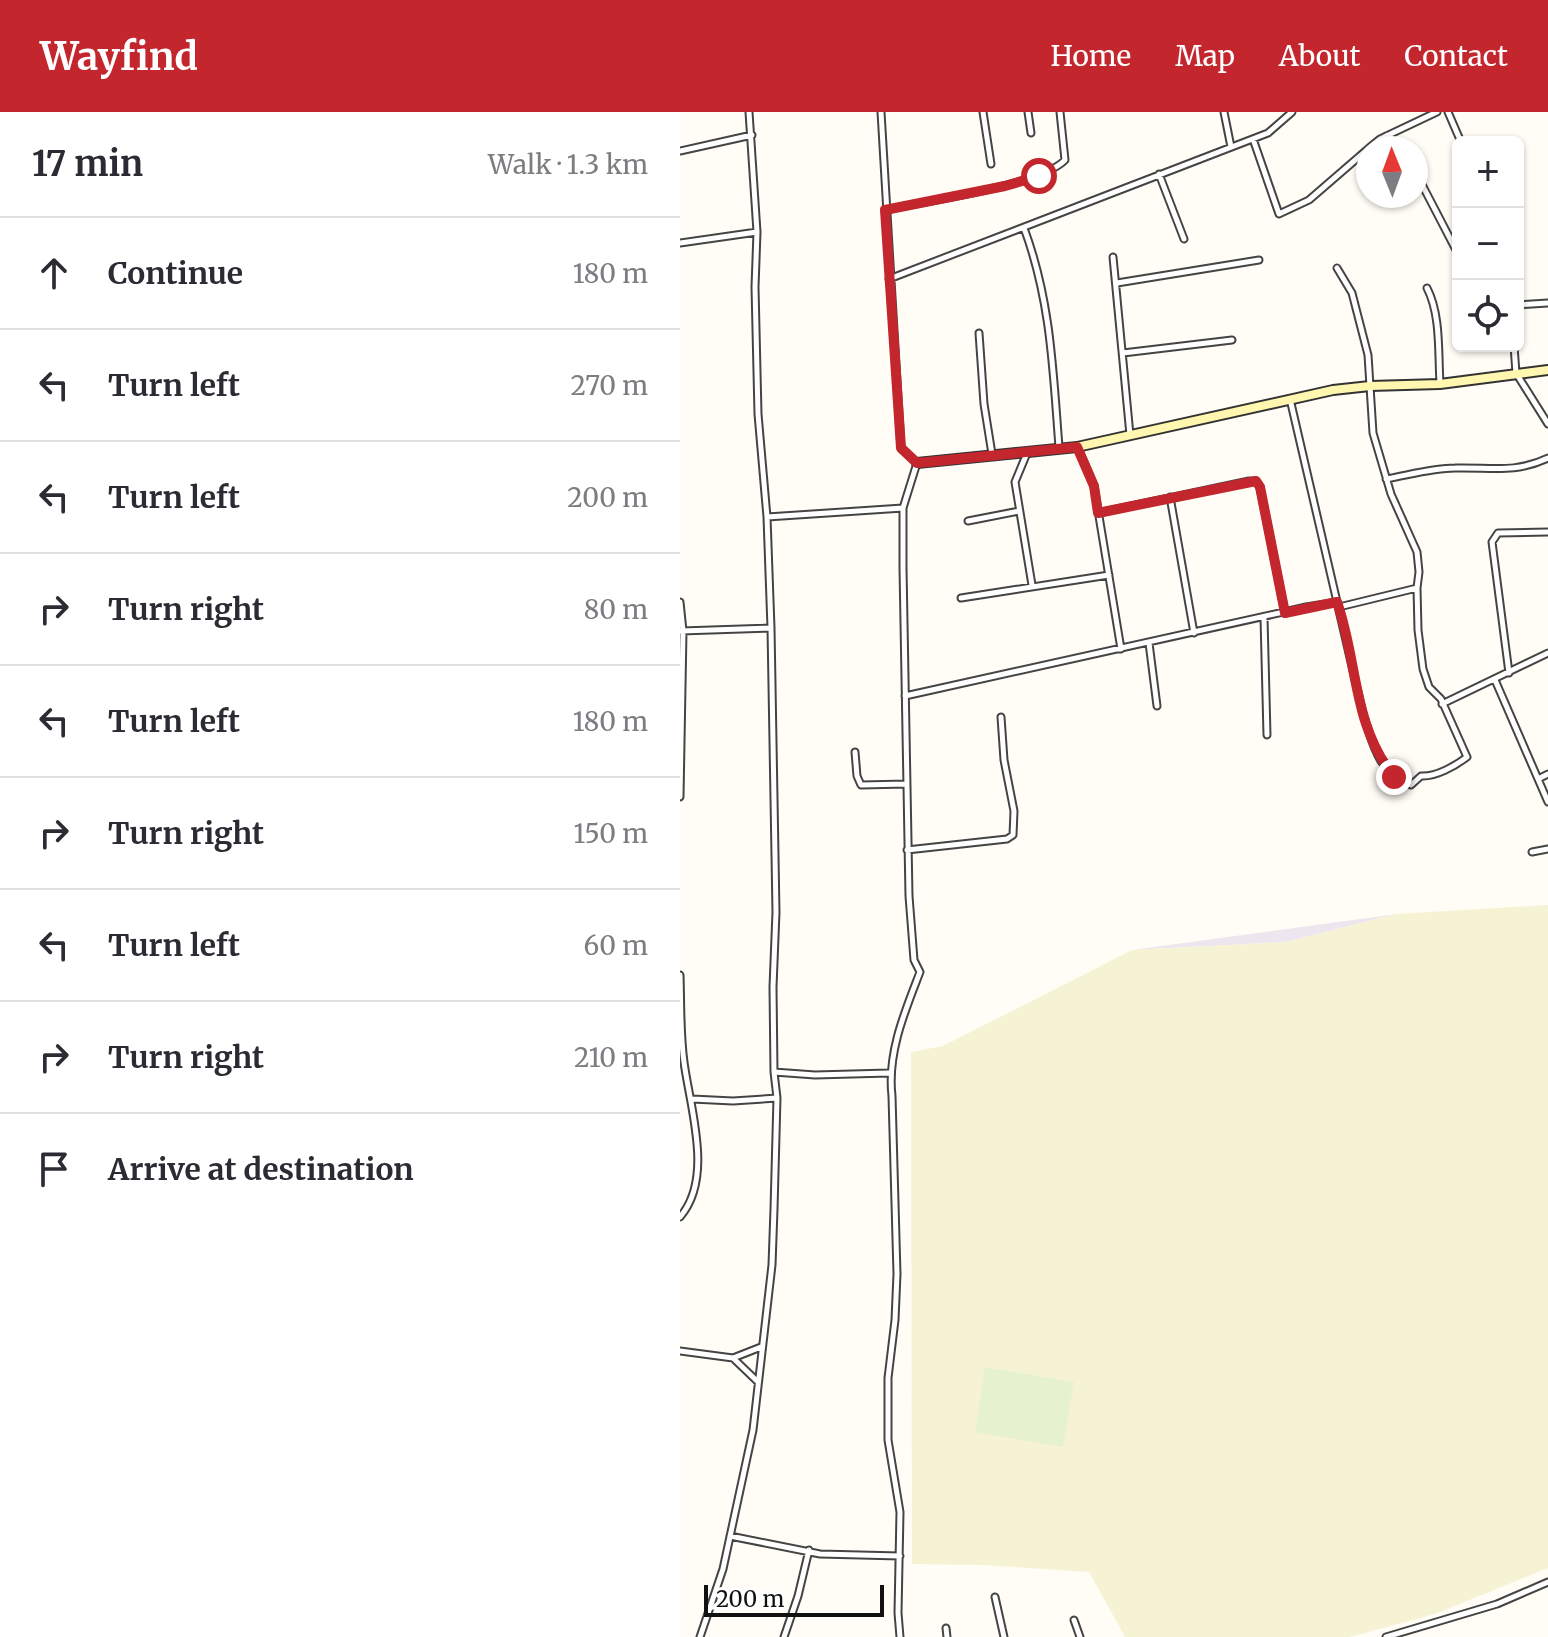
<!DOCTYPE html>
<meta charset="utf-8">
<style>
body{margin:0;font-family:Merriweather,serif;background:#f2f2f3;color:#2b2b33}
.controls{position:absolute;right:24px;top:24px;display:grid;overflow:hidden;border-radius:12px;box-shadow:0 2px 6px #0004}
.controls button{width:72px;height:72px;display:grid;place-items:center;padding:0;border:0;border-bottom:2px solid #e1e1e2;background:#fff;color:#2b2b33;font:40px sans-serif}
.compass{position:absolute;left:676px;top:24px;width:72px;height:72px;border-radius:50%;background:#fff;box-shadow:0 2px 6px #0004;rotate:359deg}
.scale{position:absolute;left:24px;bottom:20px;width:180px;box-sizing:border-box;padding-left:8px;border:4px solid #111;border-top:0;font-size:22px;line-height:28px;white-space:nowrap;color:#111;-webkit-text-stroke:6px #fff;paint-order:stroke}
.stop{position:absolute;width:24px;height:24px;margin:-18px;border:6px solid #c4262e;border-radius:50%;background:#fff}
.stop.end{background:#c4262e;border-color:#fff;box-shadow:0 2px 8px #0008}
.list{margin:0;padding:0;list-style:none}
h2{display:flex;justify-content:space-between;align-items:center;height:104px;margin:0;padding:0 32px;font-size:34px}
h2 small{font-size:26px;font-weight:400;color:#7c7c81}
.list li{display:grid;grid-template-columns:52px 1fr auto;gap:24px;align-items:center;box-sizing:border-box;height:112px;padding:0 32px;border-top:2px solid #e1e1e2}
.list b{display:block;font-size:30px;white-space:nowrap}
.list em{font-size:26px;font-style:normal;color:#7c7c81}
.icon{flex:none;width:44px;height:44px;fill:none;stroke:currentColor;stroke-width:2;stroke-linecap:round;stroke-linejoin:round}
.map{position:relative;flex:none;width:868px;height:1525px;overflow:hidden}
header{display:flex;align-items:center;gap:48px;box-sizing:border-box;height:112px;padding:0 40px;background:#c4262e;color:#fff}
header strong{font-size:38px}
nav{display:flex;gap:44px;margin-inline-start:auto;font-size:28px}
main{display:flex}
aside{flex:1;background:#fff}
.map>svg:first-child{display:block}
</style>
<header>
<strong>Wayfind</strong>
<nav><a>Home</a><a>Map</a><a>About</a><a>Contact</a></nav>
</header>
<main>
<aside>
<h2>17 min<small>Walk · 1.3 km</small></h2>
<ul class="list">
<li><svg class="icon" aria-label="ahead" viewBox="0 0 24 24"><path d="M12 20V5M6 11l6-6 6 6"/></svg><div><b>Continue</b></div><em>180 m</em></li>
<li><svg class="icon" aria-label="left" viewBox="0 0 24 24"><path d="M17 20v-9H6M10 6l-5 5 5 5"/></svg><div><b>Turn left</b></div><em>270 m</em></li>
<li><svg class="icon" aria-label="left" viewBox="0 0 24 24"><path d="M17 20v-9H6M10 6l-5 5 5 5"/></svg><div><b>Turn left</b></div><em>200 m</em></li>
<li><svg class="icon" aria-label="right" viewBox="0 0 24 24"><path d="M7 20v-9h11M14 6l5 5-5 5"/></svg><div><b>Turn right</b></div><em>80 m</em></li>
<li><svg class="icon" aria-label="left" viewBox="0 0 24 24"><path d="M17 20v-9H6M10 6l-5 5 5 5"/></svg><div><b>Turn left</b></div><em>180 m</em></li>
<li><svg class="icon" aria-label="right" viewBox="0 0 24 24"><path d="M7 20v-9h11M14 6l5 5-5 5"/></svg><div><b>Turn right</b></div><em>150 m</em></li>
<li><svg class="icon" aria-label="left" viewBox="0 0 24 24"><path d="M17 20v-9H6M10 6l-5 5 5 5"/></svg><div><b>Turn left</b></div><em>60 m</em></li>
<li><svg class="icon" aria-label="right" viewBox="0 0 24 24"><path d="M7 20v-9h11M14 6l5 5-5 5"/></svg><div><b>Turn right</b></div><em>210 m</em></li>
<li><svg class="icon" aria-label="arrive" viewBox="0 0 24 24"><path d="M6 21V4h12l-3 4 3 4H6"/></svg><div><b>Arrive at destination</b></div></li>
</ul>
</aside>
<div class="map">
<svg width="868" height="1525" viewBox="0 0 868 1525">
<rect width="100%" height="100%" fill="#fffdf5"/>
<path fill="#eee6ef" d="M 717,802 L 606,830 L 452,838 Z"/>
<path fill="#f6f3d4" d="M 868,793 L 868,1456 L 755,1502 L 670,1525 L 445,1525 L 409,1460 L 303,1453 L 232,1452 L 231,940 L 263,934 L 452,838 L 606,830 L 717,802 Z"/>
<path fill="#e6f2cf" d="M 305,1255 L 394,1270 L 383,1335 L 295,1320 Z"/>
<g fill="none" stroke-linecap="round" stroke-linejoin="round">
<g stroke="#444" stroke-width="9">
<path id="street" d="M 201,0 L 221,336 L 237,351 L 223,396 L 223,456 L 229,784 L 234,848 L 240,860 C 225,899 207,941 212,984 L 217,1162 L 215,1208 L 208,1266 L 208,1328 L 220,1400 L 218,1501 L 220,1525
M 303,0 L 311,52
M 348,0 L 351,21
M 544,0 L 551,35
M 768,0 L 781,30
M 706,24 L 716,36
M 573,27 L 599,102 L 629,88 L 688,37
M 689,36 L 700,27 L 757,0
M 0,39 L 72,23
M 736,61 L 776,138
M 479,62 L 504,127
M 205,98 C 245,89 360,74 385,48 L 380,0
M 344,116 C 371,189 373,259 379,335
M 0,131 L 77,120
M 433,145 L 450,323
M 209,167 L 588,21 L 612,0
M 437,171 L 579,148
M 747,176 C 761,203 758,241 760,271
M 838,193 L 868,191
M 299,221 L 304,292 L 312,342
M 834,234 L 836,261 L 868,312
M 443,241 L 552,228
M 610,287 L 683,602 C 694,634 696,658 731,673 L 741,664 C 756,665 775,654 787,645 L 761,587 L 749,575 L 743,557 L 738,518 L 737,476 L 739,460 L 737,440 L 711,382 L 693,321 L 688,243 L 672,181 L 657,156
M 398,336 L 414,374 L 441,537
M 347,341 L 335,370 L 352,473
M 706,367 C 729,363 752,356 775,356 C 811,355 834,362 868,346
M 490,385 L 514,521
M 418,401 L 569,369 L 576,369 L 580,375 L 605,501
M 87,405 L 223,396
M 288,409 L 339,399
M 281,486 L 429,463
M 0,490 L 3,519 L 0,685
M 659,495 L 737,476
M 584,506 L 587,623
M 1,519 L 91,516
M 469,531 L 477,594
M 829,561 L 812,430 L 818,421 L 868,420
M 815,568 L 868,690
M 225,584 L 626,495 L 657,490
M 762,592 L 868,541
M 175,640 L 177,664 L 181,673 L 227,672
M 860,666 L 868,662
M 227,738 L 327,727 L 333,723 L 334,699 L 324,648 L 321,605
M 852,740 L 868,737
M 0,863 C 1,891 0,921 4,950 C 10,996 34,1066 0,1105
M 94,960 L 135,963 L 209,961
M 12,987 L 53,989 L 97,986
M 0,1239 L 53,1246 L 81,1235
M 53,1246 L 78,1270
M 50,1424 L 140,1442 L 220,1444
M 315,1485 L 324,1525
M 394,1508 L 400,1525
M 266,1516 L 267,1525
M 20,1525 L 43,1457 L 73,1318 L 92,1153 L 94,1097 L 97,986 L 94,960 L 93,875 L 96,800 L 91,516 L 87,405 L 78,302 L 75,175 L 77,120 L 69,0
M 104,1525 L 118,1484 L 129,1438
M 706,1525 L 817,1492 L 868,1470"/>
</g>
<g stroke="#333" stroke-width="12">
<path id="secondary" d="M 237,351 L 397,335 L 653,278 L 690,274 L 760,272 L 868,258"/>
</g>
<use href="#street" stroke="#fff" stroke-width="5"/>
<use href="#secondary" stroke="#fff6b0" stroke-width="8"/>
</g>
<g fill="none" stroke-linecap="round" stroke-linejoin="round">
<path stroke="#c4262e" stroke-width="10" d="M 359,64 L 325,74 L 205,98 L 221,336 L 237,351 L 397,335 L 414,374 L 418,401 L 576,369 L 580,375 L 605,501 L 657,490 C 678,550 672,612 714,665"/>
</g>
</svg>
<div class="controls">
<button>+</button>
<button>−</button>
<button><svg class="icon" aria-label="locate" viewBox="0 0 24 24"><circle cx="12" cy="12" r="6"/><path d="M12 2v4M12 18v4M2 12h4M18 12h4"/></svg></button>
</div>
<svg class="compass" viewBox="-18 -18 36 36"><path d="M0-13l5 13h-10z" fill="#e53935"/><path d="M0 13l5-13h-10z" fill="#7c7c81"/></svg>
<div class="scale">200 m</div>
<div class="stop" style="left:359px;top:64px"></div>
<div class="stop end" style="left:714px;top:665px"></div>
</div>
</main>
